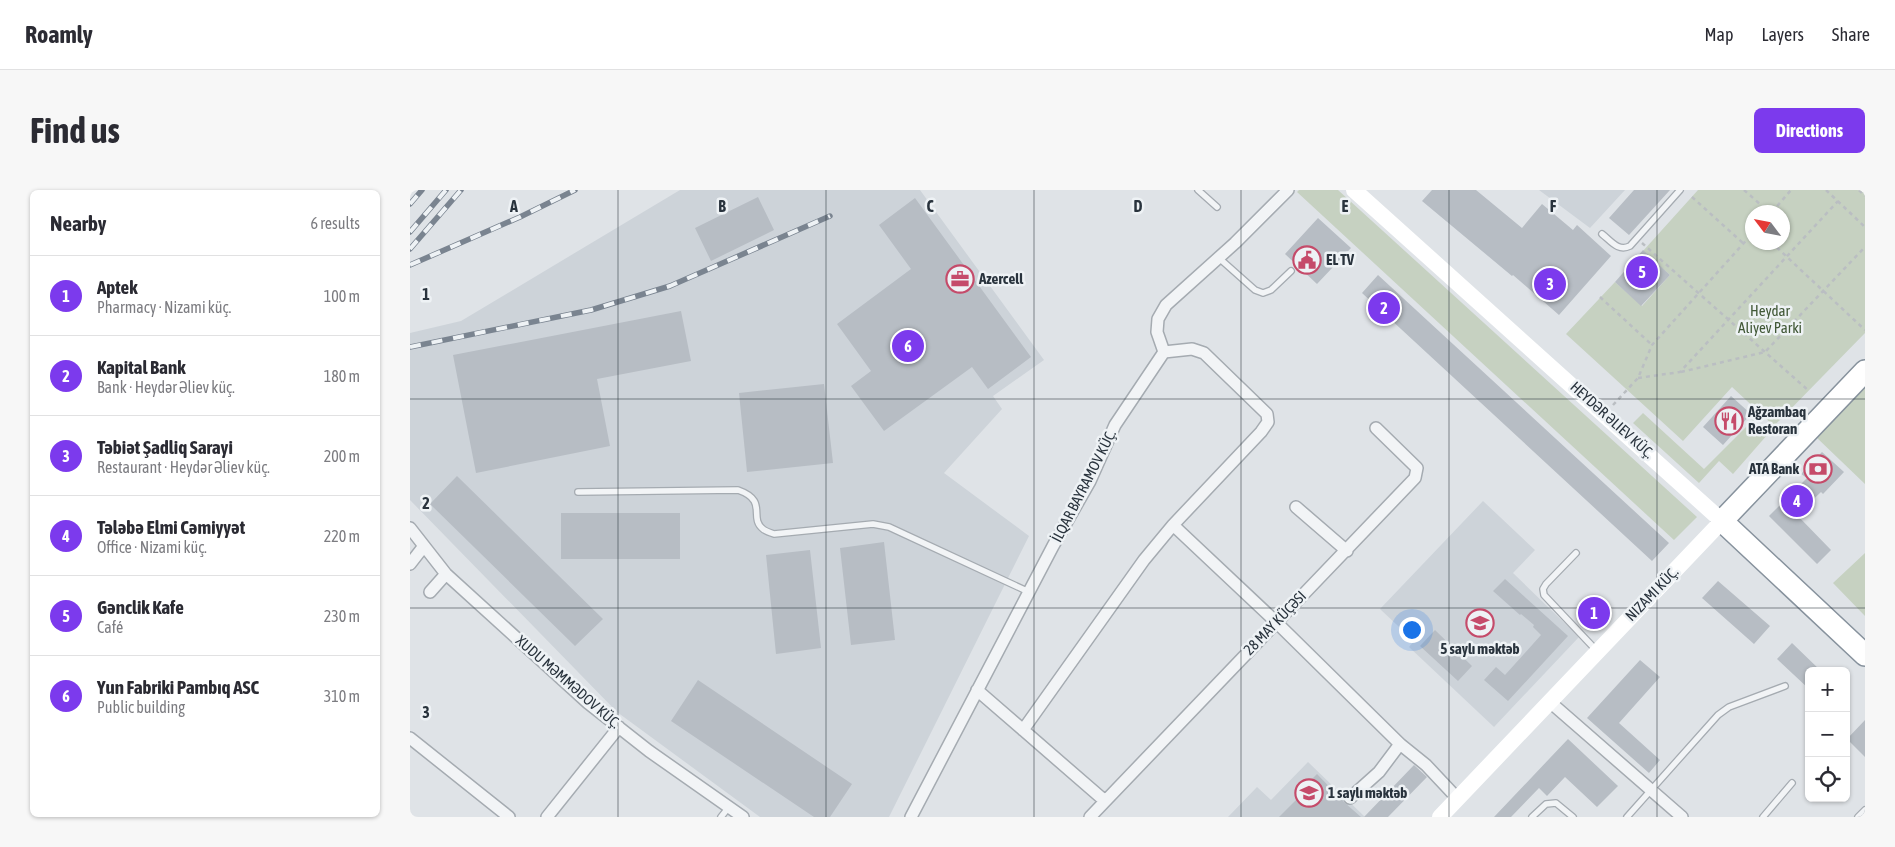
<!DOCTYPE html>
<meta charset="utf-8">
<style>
body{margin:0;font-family:"Asap Condensed",sans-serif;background:#f7f7f7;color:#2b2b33}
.controls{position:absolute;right:15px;bottom:15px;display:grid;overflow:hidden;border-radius:8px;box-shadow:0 1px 4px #0004}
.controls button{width:45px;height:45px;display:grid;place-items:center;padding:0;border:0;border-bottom:1px solid #e1e1e2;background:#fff;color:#2b2b33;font:25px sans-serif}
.compass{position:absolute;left:1335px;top:15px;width:45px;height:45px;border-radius:50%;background:#fff;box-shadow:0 1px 4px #0004;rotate:302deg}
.you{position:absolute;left:1001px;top:439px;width:18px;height:18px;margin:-12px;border:4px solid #fff;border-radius:50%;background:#1a73e8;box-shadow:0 0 0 8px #1a73e833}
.badge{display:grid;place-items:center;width:32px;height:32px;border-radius:50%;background:#7c3aed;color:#fff;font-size:16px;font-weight:700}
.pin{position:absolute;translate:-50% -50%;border:2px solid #fff;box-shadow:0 1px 5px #0006}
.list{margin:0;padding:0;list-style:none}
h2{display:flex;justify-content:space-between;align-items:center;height:65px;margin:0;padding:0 20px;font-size:21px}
h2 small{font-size:16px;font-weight:400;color:#7c7c81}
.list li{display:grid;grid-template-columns:32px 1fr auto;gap:15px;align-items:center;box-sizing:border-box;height:80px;padding:0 20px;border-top:1px solid #e1e1e2}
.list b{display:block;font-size:19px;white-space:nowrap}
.list p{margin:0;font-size:16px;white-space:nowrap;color:#7c7c81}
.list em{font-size:16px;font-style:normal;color:#7c7c81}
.icon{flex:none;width:28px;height:28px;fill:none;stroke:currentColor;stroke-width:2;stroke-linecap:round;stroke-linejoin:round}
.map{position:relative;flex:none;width:1455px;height:627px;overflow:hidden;border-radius:8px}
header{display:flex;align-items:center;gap:30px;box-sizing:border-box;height:70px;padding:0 25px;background:#fff;border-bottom:1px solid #e1e1e2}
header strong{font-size:24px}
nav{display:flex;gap:28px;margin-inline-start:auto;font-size:18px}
.intro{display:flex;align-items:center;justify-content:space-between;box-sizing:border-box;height:120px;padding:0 30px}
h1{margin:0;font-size:35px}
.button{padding:12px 22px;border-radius:8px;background:#7c3aed;color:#fff;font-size:18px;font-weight:700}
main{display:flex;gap:30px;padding:0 30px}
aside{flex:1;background:#fff;border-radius:8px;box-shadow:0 1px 4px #0004}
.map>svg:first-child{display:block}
</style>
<header>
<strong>Roamly</strong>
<nav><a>Map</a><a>Layers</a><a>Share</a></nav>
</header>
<div class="intro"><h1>Find us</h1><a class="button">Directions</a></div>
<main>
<aside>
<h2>Nearby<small>6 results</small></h2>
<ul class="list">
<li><span class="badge">1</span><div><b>Aptek</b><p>Pharmacy · Nizami küç.</p></div><em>100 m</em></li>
<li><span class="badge">2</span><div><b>Kapital Bank</b><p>Bank · Heydər Əliev küç.</p></div><em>180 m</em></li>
<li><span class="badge">3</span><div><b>Təbiət Şadliq Sarayi</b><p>Restaurant · Heydər Əliev küç.</p></div><em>200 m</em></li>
<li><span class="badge">4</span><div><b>Tələbə Elmi Cəmiyyət</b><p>Office · Nizami küç.</p></div><em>220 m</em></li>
<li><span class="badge">5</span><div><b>Gənclik Kafe</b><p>Café</p></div><em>230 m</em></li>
<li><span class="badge">6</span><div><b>Yun Fabriki Pambıq ASC</b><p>Public building</p></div><em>310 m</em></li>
</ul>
</aside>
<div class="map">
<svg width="1455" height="627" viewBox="0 0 1455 627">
<rect width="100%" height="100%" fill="#dfe3e7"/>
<path fill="#cdd3d9" d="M 270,0 L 510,0 L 634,170 L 583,206 L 592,219 L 534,283 L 619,346 L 479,627 L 350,627 L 207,522 L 0,310 L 0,143 L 51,131 Z
M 1129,0 L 1215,0 L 1180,38 Z
M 1073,311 L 1125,360 L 1103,383 L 1169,447 L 1084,537 L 999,457 L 1004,451 L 970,419 Z
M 898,572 L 955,627 L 818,627 L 847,597 L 861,610 Z"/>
<path fill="#c6d1c1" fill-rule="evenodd" d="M 889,0 L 928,0 L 1287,327 L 1264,350 L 887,2 Z
M 1288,0 L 1455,0 L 1455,143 L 1364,236 L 1322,197 L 1273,251 L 1156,144 L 1205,92 L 1232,116 L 1260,85 L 1233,61 ZM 1342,22 L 1372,22 L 1372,52 L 1342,52 Z
M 1455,197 L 1455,294 L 1406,247 Z
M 1233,223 L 1294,279 L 1343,230 L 1358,244 L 1323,284 L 1309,271 L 1289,293 L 1223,233 Z
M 1455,363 L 1455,426 L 1423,393 Z"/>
<path fill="#b7bdc4" d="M 1022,0 L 1066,0 L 1112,38 L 1132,14 L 1163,40 L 1167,35 L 1201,66 L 1149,125 L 1103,85 L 1102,86 L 1012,11 Z
M 1224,0 L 1260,0 L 1219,45 L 1199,28 Z
M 348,7 L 364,40 L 301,71 L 285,38 Z
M 505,8 L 621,167 L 578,199 L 562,177 L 474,241 L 441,196 L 461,181 L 427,134 L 501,79 L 469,35 Z
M 908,28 L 941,58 L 907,94 L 875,64 Z
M 1233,60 L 1260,85 L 1231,116 L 1205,92 Z
M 968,85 L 1259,353 L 1242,371 L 952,103 Z
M 271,121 L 281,171 L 187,189 L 200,256 L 66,283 L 43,165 Z
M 414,194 L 423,273 L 337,282 L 329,203 Z
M 1321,206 L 1341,224 L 1313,255 L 1293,237 Z
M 1412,262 L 1434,282 L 1413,304 L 1411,302 L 1387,325 L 1421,360 L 1407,374 L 1359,326 L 1397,288 L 1391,284 Z
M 47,286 L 193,429 L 165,456 L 20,314 Z
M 151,323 L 270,323 L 270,369 L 151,369 Z
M 474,352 L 485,450 L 441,455 L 430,358 Z
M 400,360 L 411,458 L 366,464 L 356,365 Z
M 1095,389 L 1158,446 L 1098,511 L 1074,490 L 1086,477 L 1095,485 L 1131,445 L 1123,437 L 1124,435 L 1111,424 L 1110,425 L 1083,401 Z
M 1308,391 L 1360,436 L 1344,454 L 1292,408 Z
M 1025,440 L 1062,476 L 1048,491 L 1010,456 Z
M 1382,453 L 1411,481 L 1399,481 L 1399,499 L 1367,469 Z
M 1230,470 L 1250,487 L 1209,533 L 1250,570 L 1239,583 L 1177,528 Z
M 288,490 L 442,594 L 420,627 L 404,627 L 261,531 Z
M 1455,530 L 1455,567 L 1437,549 Z
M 1158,549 L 1208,596 L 1187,617 L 1155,587 L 1137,606 L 1129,598 L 1101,627 L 1084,627 Z
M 1004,575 L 1017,587 L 978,627 L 954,627 Z
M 907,584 L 935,613 L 951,627 L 869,627 L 894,602 L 891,600 Z"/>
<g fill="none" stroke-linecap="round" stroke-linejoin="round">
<g stroke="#a5abb1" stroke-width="8">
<path id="lane" d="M 788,0 L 807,17
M 1192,44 C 1201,51 1208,62 1220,56 L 1270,0
M 809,68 L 845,100 L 853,103 L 861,100 L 881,81
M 168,302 L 328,300 C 359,311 338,327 353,339 C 355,341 361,343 364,344 L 463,334 L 479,337 L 619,402
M 1166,363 L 1136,394 L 1133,399 L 1134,405 L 1186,460
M 311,627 L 319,617
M 1122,627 L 1136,614 L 1146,613 L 1163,627
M 1217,627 L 1308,525 L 1319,517 L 1375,496
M 1353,627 L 1382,593
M 1448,627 L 1455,620"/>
</g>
<g stroke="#a5abb1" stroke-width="14">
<path id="street" d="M 886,317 L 937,361
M 763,335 L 866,432 L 990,554 L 969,582 L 940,608
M 0,338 L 36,384 L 178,513 L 239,561 L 333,627
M 0,374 L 14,356
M 20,402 L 36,384
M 567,500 L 695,611
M 1140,512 L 1272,627
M 613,540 L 734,370 L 763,335 L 851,242 L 858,232 L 857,224 L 794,163 L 782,159 L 754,162
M 0,548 L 99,627
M 990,554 L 1016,575 L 1047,608
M 137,627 L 209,537
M 501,627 L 643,356 L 680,291 L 705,235 L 754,162 L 747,142 L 748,129 L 756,115 L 825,53 L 878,0
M 680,627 L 1005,288 L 1007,278 L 966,238"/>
</g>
<g stroke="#87929d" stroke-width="24">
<path id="highway" d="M 1455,181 L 1312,331 L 1455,465"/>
</g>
<path stroke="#babec2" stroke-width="2.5" stroke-dasharray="4 4" stroke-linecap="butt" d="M 1334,0 L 1359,22
M 1416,0 L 1455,37
M 1449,0 L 1455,6
M 1282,7 L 1334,54
M 1362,22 L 1381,0
M 1361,52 L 1455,140
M 1232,53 L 1399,201
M 1190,107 L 1242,155
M 1271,182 L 1355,162 L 1455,57
M 1228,188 L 1270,182 L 1428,11
M 1203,215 L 1228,188 L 1242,155 L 1342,44"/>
<use href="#lane" stroke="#f2f4f6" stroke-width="5.5"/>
<use href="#street" stroke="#f2f4f6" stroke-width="11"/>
<path stroke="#fff" stroke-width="16" d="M 944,0 L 1312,331 L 1030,627"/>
<use href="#highway" stroke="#fff" stroke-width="21"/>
<g stroke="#7a8490" stroke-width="5.5">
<path id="rail" d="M 0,14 L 12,0
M 0,42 L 36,0
M 0,59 L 51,0
M 0,75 L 110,27 L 165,0
M 0,157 L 181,120 L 260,96 L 420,26"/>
</g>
<use href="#rail" stroke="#eef2f5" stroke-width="4" stroke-dasharray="11" stroke-linecap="butt"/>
</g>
<path fill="none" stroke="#29333d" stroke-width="1" stroke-opacity="0.55" d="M 208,0 L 208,627M 416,0 L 416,627M 624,0 L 624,627M 831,0 L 831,627M 1039,0 L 1039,627M 1247,0 L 1247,627M 0,209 L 1455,209M 0,418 L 1455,418"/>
<defs>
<g id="civic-ring" transform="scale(1.4375)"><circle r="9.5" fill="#eef2f5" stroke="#c54b6a" stroke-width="1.5"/><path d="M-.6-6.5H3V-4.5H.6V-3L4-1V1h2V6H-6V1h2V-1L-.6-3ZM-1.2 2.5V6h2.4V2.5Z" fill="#c54b6a"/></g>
<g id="office-ring" transform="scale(1.4375)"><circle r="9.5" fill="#eef2f5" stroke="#c54b6a" stroke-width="1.5"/><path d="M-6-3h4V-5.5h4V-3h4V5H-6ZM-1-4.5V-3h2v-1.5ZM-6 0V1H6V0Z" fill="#c54b6a"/></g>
<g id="restaurant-ring" transform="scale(1.4375)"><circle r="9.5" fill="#eef2f5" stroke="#c54b6a" stroke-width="1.5"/><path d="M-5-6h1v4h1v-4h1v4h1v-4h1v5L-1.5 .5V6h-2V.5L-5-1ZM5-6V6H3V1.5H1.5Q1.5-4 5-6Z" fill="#c54b6a"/></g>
<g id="bank-ring" transform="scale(1.4375)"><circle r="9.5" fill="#eef2f5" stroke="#c54b6a" stroke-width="1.5"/><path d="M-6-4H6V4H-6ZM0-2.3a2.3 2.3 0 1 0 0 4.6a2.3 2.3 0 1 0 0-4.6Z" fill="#c54b6a"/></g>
<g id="school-ring" transform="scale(1.4375)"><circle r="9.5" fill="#eef2f5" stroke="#c54b6a" stroke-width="1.5"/><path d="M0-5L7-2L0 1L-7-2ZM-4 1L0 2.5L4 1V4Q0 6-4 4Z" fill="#c54b6a"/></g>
</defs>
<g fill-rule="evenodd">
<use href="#civic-ring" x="897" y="70"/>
<use href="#office-ring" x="550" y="89"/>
<use href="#restaurant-ring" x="1319" y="231"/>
<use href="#bank-ring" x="1408" y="279"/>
<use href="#school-ring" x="1070" y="433"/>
<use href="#school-ring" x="899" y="603"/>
</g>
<g text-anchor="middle" stroke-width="5" stroke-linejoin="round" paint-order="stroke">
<g font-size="15" font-weight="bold" fill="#29333d" stroke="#eef2f5" text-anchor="start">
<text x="916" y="75">EL TV</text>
<text x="569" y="94">Azercell</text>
<text x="1338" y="227">Ağzambaq<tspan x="1338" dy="17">Restoran</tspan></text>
<text x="1389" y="284" text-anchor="end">ATA Bank</text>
<text x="1070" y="464" text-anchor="middle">5 saylı məktəb</text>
<text x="918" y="608">1 saylı məktəb</text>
</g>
<g font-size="15" fill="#415837" stroke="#eef2f5">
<text x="1360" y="126">Heydar<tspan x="1360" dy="17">Aliyev Parki</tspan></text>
</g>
<g font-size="15" fill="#29333d" stroke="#eef2f5">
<text transform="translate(1202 230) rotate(42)" y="5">HEYDƏR ƏLIEV KÜÇ.</text>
<text transform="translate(674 296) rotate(-63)" y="5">İLQAR BAYRAMOV KÜÇ.</text>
<text transform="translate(1242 404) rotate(-46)" y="5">NIZAMI KÜÇ.</text>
<text transform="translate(865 433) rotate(-46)" y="5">28 MAY KÜÇƏSI</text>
<text transform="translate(158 492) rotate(41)" y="5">XUDU MƏMMƏDOV KÜÇ.</text>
</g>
</g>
<g font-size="16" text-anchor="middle" font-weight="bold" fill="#29333d" stroke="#eef2f5" stroke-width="5" stroke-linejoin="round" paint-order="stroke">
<text x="104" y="22">A</text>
<text x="312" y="22">B</text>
<text x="520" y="22">C</text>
<text x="728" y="22">D</text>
<text x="935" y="22">E</text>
<text x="1143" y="22">F</text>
<text x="16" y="110">1</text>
<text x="16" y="319">2</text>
<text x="16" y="528">3</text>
</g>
</svg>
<div class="controls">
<button>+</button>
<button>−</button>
<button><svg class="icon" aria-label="locate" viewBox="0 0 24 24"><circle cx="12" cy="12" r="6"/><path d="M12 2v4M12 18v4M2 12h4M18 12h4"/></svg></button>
</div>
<svg class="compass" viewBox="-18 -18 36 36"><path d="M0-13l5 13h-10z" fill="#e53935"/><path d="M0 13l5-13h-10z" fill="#7c7c81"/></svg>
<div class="you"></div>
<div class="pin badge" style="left:1184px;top:423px">1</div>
<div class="pin badge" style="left:974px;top:118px">2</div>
<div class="pin badge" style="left:1140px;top:94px">3</div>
<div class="pin badge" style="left:1387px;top:311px">4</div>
<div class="pin badge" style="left:1232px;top:82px">5</div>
<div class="pin badge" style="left:498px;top:156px">6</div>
</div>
</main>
